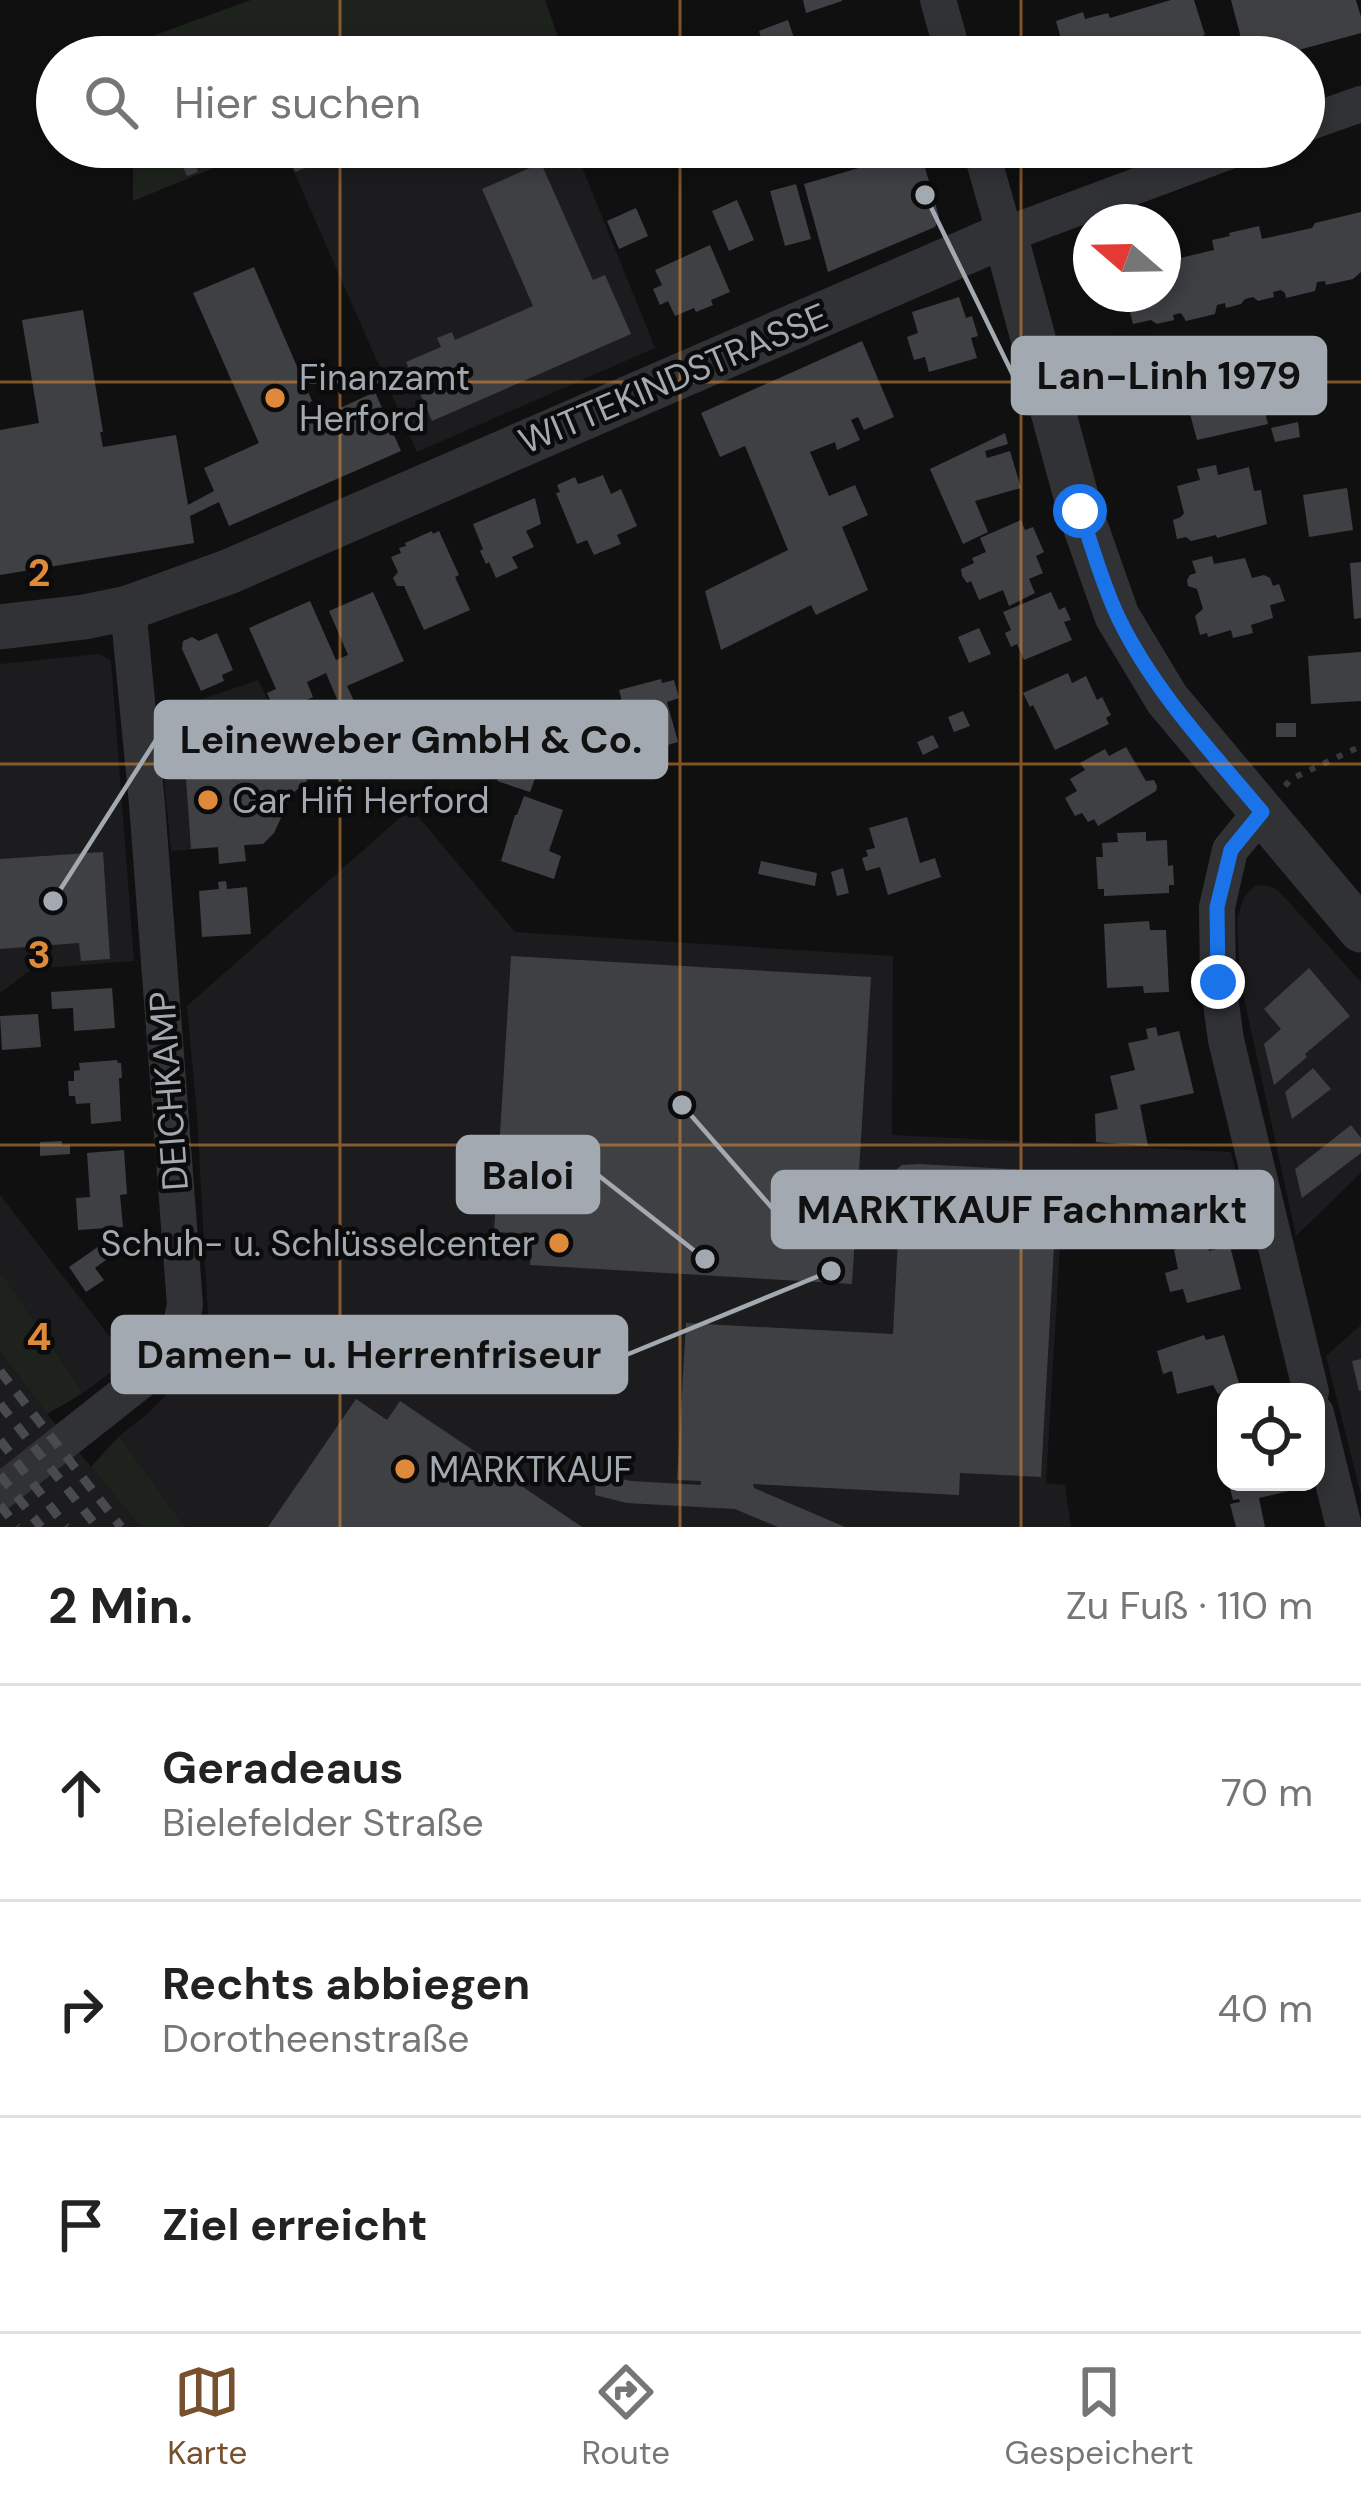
<!DOCTYPE html>
<html lang="de">
<meta charset="utf-8">
<style>
body{margin:0;font-family:"DM Sans",sans-serif;background:#f2f2f2;color:#222}
.controls{position:absolute;right:36px;bottom:36px;display:grid;overflow:hidden;border-radius:24px;box-shadow:0 6px 18px #0003}
.controls button{width:108px;height:108px;display:grid;place-items:center;padding:0;border:0;border-bottom:3px solid #e0e0e0;background:#fff;color:#222;font:60px sans-serif}
.compass{position:absolute;left:1073px;top:204px;width:108px;height:108px;border-radius:50%;background:#fff;box-shadow:0 6px 18px #0003;rotate:290deg}
.stop{position:absolute;width:36px;height:36px;margin:-27px;border:9px solid #1a73e8;border-radius:50%;background:#fff}
.stop.end{background:#1a73e8;border-color:#fff;box-shadow:0 3px 12px #0008}
.list{margin:0;padding:0;list-style:none}
h2{display:flex;justify-content:space-between;align-items:center;height:156px;margin:0;padding:0 48px;font-size:51px}
h2 small{font-size:39px;font-weight:400;color:#767676}
.list li{display:grid;grid-template-columns:78px 1fr auto;gap:36px;align-items:center;box-sizing:border-box;height:216px;padding:0 48px;border-top:3px solid #e0e0e0}
.list b{display:block;font-size:45px;white-space:nowrap}
.list p{margin:0;font-size:39px;white-space:nowrap;color:#767676}
.list em{font-size:39px;font-style:normal;color:#767676}
.icon{flex:none;width:66px;height:66px;fill:none;stroke:currentColor;stroke-width:2;stroke-linecap:round;stroke-linejoin:round}
.map{position:relative;flex:none;width:1361px;height:1527px;overflow:hidden}
.search{position:absolute;background:#fff;box-shadow:0 6px 18px #0003;left:36px;right:36px;top:36px;height:132px;display:flex;align-items:center;gap:30px;box-sizing:border-box;padding:0 42px;border-radius:66px;color:#767676;font-size:45px}
.sheet{height:804px;background:#fff}
nav{display:flex;justify-content:space-around;align-items:center;box-sizing:border-box;height:168px;border-top:3px solid #e0e0e0;background:#fff;font-size:33px;color:#767676}
nav a{display:grid;justify-items:center;gap:6px}
nav .on{color:#77512d}
.map>svg:first-child{display:block}
</style>
<div class="map">
<svg width="1361" height="1527" viewBox="0 0 1361 1527">
<rect width="100%" height="100%" fill="#101011"/>
<path fill="#1c1c1e" d="M 283,147 L 574,147 L 655,348 L 417,452 Z
M 99,654 L 111,660 L 134,961 L 32,969 L 0,993 L 0,664 Z
M 258,680 L 307,781 L 292,794 L 263,844 L 171,851 L 158,714 Z
M 411,808 L 515,932 L 893,956 L 892,1135 L 1231,1152 L 1243,1203 L 1087,1193 L 1062,1212 L 1046,1483 L 1065,1485 L 1071,1527 L 185,1527 L 119,1436 L 147,1414 L 182,1379 L 203,1338 L 208,1317 L 197,1114 L 187,1006 Z
M 1266,885 L 1278,890 L 1361,982 L 1361,1173 L 1296,1236 L 1240,980 L 1237,921 L 1243,899 L 1254,886 Z
M 0,1195 L 128,1360 L 83,1393 L 0,1271 Z
M 1361,1325 L 1361,1495 L 1326,1356 Z
M 0,1351 L 47,1414 L 141,1527 L 0,1527 Z"/>
<path fill="#1d231c" d="M 251,0 L 545,0 L 558,37 L 506,57 L 133,57 L 133,43 Z
M 133,147 L 265,147 L 133,201 Z
M 0,1271 L 83,1393 L 47,1414 L 0,1351 Z
M 119,1436 L 185,1527 L 141,1527 L 91,1467 Z"/>
<path fill="#3f4044" d="M 803,0 L 842,0 L 842,1 L 806,13 Z
M 1171,0 L 1194,0 L 1205,35 L 1182,42 L 1186,57 L 1119,57 L 1113,40 L 1066,57 L 1056,21 L 1083,12 L 1085,19 L 1108,13 L 1110,18 Z
M 1231,0 L 1356,0 L 1361,17 L 1361,33 L 1273,57 L 1246,57 Z
M 788,20 L 796,44 L 766,54 L 759,31 Z
M 811,41 L 815,55 L 788,57 L 785,50 Z
M 856,47 L 858,54 L 871,51 L 873,57 L 836,57 L 840,51 Z
M 285,147 L 358,147 L 295,172 Z
M 920,150 L 939,217 L 935,227 L 828,272 L 804,184 Z
M 194,161 L 198,172 L 187,176 L 182,165 Z
M 541,163 L 593,280 L 605,275 L 631,334 L 432,421 L 406,362 L 441,347 L 437,338 L 452,332 L 455,340 L 533,306 L 482,189 Z
M 796,184 L 811,239 L 785,246 L 770,191 Z
M 737,200 L 754,240 L 729,251 L 712,211 Z
M 636,208 L 648,236 L 619,249 L 607,221 Z
M 1361,212 L 1361,272 L 1353,279 L 1326,285 L 1325,281 L 1317,282 L 1315,291 L 1286,298 L 1285,293 L 1281,290 L 1273,292 L 1274,297 L 1258,301 L 1253,297 L 1245,299 L 1241,304 L 1226,308 L 1225,303 L 1217,305 L 1215,314 L 1186,321 L 1181,313 L 1173,315 L 1174,320 L 1157,324 L 1151,320 L 1133,324 L 1127,301 L 1134,300 L 1133,294 L 1163,294 L 1163,262 L 1214,250 L 1212,240 L 1230,236 L 1229,233 L 1259,226 L 1262,239 L 1312,228 L 1315,223 Z
M 710,245 L 730,292 L 711,300 L 713,305 L 696,312 L 694,308 L 675,316 L 668,301 L 660,305 L 653,289 L 662,285 L 655,270 Z
M 254,267 L 312,401 L 298,408 L 305,424 L 375,392 L 401,451 L 229,526 L 219,502 L 190,516 L 194,543 L 0,575 L 0,430 L 39,423 L 22,320 L 83,310 L 103,432 L 100,432 L 103,447 L 176,435 L 188,505 L 214,491 L 204,468 L 259,443 L 193,293 Z
M 959,297 L 966,318 L 972,316 L 978,336 L 971,338 L 977,358 L 929,372 L 925,357 L 914,360 L 907,337 L 918,333 L 912,312 Z
M 862,341 L 894,417 L 864,430 L 858,417 L 851,420 L 860,440 L 837,450 L 835,442 L 810,452 L 829,496 L 855,485 L 868,515 L 842,527 L 868,590 L 816,615 L 811,605 L 721,650 L 705,591 L 788,550 L 745,446 L 720,457 L 701,413 Z
M 1223,365 L 1226,377 L 1254,369 L 1268,424 L 1197,440 L 1183,388 L 1206,382 L 1203,370 Z
M 1298,422 L 1300,437 L 1275,442 L 1271,428 Z
M 1005,433 L 1008,444 L 985,451 L 987,458 L 1010,451 L 1021,488 L 975,501 L 988,532 L 963,544 L 930,469 Z
M 1216,465 L 1218,475 L 1249,467 L 1254,491 L 1261,490 L 1267,524 L 1217,538 L 1216,535 L 1191,541 L 1186,537 L 1177,539 L 1173,520 L 1181,517 L 1184,513 L 1177,486 L 1200,480 L 1197,469 Z
M 603,475 L 611,494 L 621,489 L 637,526 L 617,535 L 621,544 L 594,555 L 587,540 L 577,544 L 556,493 L 560,492 L 557,485 L 575,477 L 578,484 L 582,483 Z
M 1347,488 L 1353,530 L 1309,537 L 1303,495 Z
M 535,498 L 541,524 L 526,531 L 534,547 L 512,557 L 518,568 L 496,578 L 489,562 L 486,564 L 480,551 L 483,549 L 473,524 Z
M 1021,520 L 1025,530 L 1033,527 L 1044,552 L 1036,556 L 1043,573 L 1029,579 L 1035,593 L 1009,606 L 1003,590 L 979,600 L 971,581 L 967,583 L 962,576 L 961,569 L 974,563 L 972,558 L 986,552 L 980,538 Z
M 432,531 L 433,534 L 439,531 L 459,575 L 455,577 L 470,610 L 424,630 L 404,586 L 397,586 L 393,578 L 398,572 L 391,557 L 401,553 L 399,548 L 406,546 L 405,543 Z
M 1212,556 L 1214,564 L 1245,558 L 1252,578 L 1264,575 L 1270,578 L 1273,586 L 1279,584 L 1285,601 L 1270,605 L 1273,618 L 1251,625 L 1253,633 L 1233,638 L 1231,630 L 1208,637 L 1207,633 L 1200,635 L 1195,616 L 1203,609 L 1197,589 L 1188,586 L 1187,580 L 1190,575 L 1196,573 L 1192,561 Z
M 1361,562 L 1361,618 L 1354,619 L 1350,563 Z
M 373,592 L 404,661 L 347,686 L 362,718 L 352,722 L 345,708 L 349,707 L 346,701 L 339,704 L 326,673 L 307,682 L 313,697 L 276,713 L 267,693 L 276,689 L 249,628 L 310,601 L 336,660 L 348,655 L 329,611 Z
M 1051,592 L 1059,610 L 1065,607 L 1071,620 L 1064,622 L 1072,640 L 1024,660 L 1017,644 L 1011,647 L 1005,633 L 1011,630 L 1003,612 Z
M 979,628 L 991,654 L 969,663 L 958,637 Z
M 217,633 L 233,670 L 222,675 L 224,681 L 201,691 L 182,649 L 183,641 L 192,637 L 199,641 Z
M 1361,652 L 1361,701 L 1311,704 L 1308,656 Z
M 1068,673 L 1072,683 L 1086,676 L 1097,700 L 1102,697 L 1111,715 L 1106,718 L 1109,724 L 1055,750 L 1033,705 L 1030,707 L 1023,693 Z
M 661,679 L 662,683 L 674,680 L 679,698 L 667,702 L 678,742 L 636,754 L 639,763 L 620,768 L 611,733 L 629,728 L 619,690 Z
M 963,711 L 970,726 L 954,732 L 948,717 Z
M 1276,723 L 1296,723 L 1296,737 L 1276,737 Z
M 933,735 L 939,747 L 923,755 L 917,742 Z
M 290,742 L 307,781 L 292,794 L 274,833 L 263,844 L 244,845 L 246,861 L 219,864 L 218,847 L 191,849 L 184,750 Z
M 1126,747 L 1146,781 L 1154,780 L 1157,786 L 1156,791 L 1098,826 L 1094,819 L 1088,822 L 1082,813 L 1075,816 L 1065,798 L 1077,791 L 1070,779 L 1085,770 L 1080,763 L 1105,749 L 1109,756 Z
M 506,753 L 540,765 L 530,792 L 497,781 Z
M 524,796 L 563,810 L 549,851 L 561,856 L 554,879 L 501,861 L 515,815 L 517,815 Z
M 907,817 L 920,863 L 935,858 L 941,877 L 888,895 L 880,867 L 866,871 L 862,858 L 868,856 L 866,850 L 875,848 L 869,828 Z
M 1146,832 L 1146,841 L 1167,840 L 1168,866 L 1173,865 L 1174,885 L 1169,885 L 1169,893 L 1104,896 L 1104,889 L 1098,889 L 1096,857 L 1103,857 L 1102,843 L 1118,842 L 1117,833 Z
M 103,852 L 110,959 L 81,961 L 79,943 L 0,949 L 0,859 Z
M 761,861 L 817,873 L 815,886 L 758,874 Z
M 843,868 L 849,893 L 837,896 L 831,872 Z
M 226,881 L 227,889 L 247,887 L 251,934 L 202,937 L 199,891 L 219,889 L 218,882 Z
M 1149,921 L 1150,930 L 1166,930 L 1169,992 L 1144,993 L 1143,986 L 1107,988 L 1104,924 Z
M 511,956 L 871,977 L 852,1284 L 530,1265 L 532,1234 L 494,1232 Z
M 1309,968 L 1350,1016 L 1305,1054 L 1307,1057 L 1274,1085 L 1264,1044 L 1281,1029 L 1264,1009 Z
M 112,988 L 115,1028 L 74,1031 L 73,1008 L 52,1009 L 51,992 Z
M 38,1014 L 41,1047 L 2,1050 L 0,1016 Z
M 1156,1027 L 1158,1036 L 1179,1031 L 1194,1093 L 1140,1105 L 1148,1146 L 1096,1142 L 1095,1114 L 1118,1109 L 1110,1076 L 1135,1070 L 1128,1043 L 1148,1039 L 1146,1029 Z
M 117,1060 L 118,1063 L 121,1063 L 122,1078 L 119,1078 L 121,1121 L 91,1124 L 90,1103 L 76,1104 L 75,1096 L 69,1096 L 68,1081 L 74,1081 L 74,1071 L 80,1070 L 79,1063 Z
M 1313,1068 L 1331,1089 L 1292,1119 L 1285,1092 Z
M 1351,1125 L 1361,1138 L 1361,1153 L 1302,1198 L 1295,1169 Z
M 62,1141 L 62,1145 L 70,1145 L 70,1154 L 40,1156 L 40,1142 Z
M 124,1150 L 127,1194 L 120,1195 L 123,1227 L 78,1230 L 76,1198 L 90,1197 L 87,1153 Z
M 919,1164 L 1043,1171 L 1042,1194 L 916,1185 L 906,1191 L 900,1203 L 1056,1211 L 1041,1477 L 960,1473 L 959,1495 L 753,1484 L 754,1488 L 845,1527 L 778,1527 L 735,1509 L 627,1503 L 595,1495 L 596,1473 L 631,1481 L 701,1485 L 701,1481 L 677,1480 L 686,1323 L 893,1334 L 898,1239 L 876,1238 L 879,1189 L 886,1178 L 902,1165 Z
M 1179,1203 L 1187,1239 L 1154,1247 L 1150,1230 L 1127,1236 L 1123,1216 Z
M 1207,1242 L 1209,1251 L 1230,1246 L 1241,1289 L 1187,1303 L 1183,1289 L 1170,1292 L 1165,1273 L 1178,1269 L 1174,1250 Z
M 102,1244 L 110,1257 L 95,1268 L 104,1280 L 86,1292 L 69,1267 Z
M 1204,1335 L 1206,1340 L 1224,1335 L 1240,1386 L 1218,1394 L 1213,1385 L 1177,1394 L 1172,1371 L 1163,1374 L 1157,1351 Z
M 1361,1359 L 1361,1391 L 1359,1391 L 1352,1361 Z
M 356,1399 L 387,1420 L 400,1401 L 525,1485 L 523,1487 L 582,1527 L 268,1527 Z
M 1235,1482 L 1287,1482 L 1289,1491 L 1259,1498 L 1265,1527 L 1236,1527 L 1230,1504 L 1240,1502 L 1239,1499 L 1233,1500 L 1230,1488 L 1236,1486 Z"/>
<g fill="none" stroke-linecap="round" stroke-linejoin="round">
<path stroke="#37393c" stroke-width="6" stroke-dasharray="6 9" stroke-linecap="butt" d="M 1285,786 L 1291,779 L 1361,746"/>
<path stroke="#313235" stroke-width="36" d="M 938,0 L 954,57
M 1304,124 L 1361,104
M 980,147 L 1005,235 L 1241,147
M 1262,811 L 1230,850 L 1217,907 L 1218,982 L 1226,1040 L 1311,1392
M 1316,1413 L 1344,1527
M 0,1492 L 157,1368 L 178,1339 L 185,1305 L 147,804 L 128,608"/>
<path stroke="#313235" stroke-width="45" d="M 0,627 L 84,617 L 128,608 L 228,572 L 1005,235 L 1080,511 L 1117,616 L 1167,699 L 1361,930"/>
<path stroke="#484b4e" stroke-width="9" stroke-dasharray="15 12" stroke-linecap="butt" d="M 0,1371 L 121,1527
M 0,1404 L 97,1527
M 0,1440 L 66,1527
M 0,1475 L 41,1527
M 0,1505 L 17,1527"/>
</g>
<g fill="none" stroke-linecap="round" stroke-linejoin="round">
<path stroke="#1a73e8" stroke-width="15" d="M 1080,511 C 1092,546 1102,583 1118,617 C 1153,690 1210,750 1262,812 L 1231,850 L 1217,907 L 1218,982"/>
</g>
<path fill="none" stroke="#de8a3a" stroke-width="3" stroke-opacity="0.55" d="M 340,0 L 340,57M 680,0 L 680,57M 1021,0 L 1021,57M 340,147 L 340,1527M 680,147 L 680,1527M 1021,147 L 1021,1527M 0,382 L 1361,382M 0,764 L 1361,764M 0,1145 L 1361,1145"/>
<g fill="#de8a3a" stroke="#0b0b0c" stroke-width="4.5">
<circle cx="275" cy="398" r="12"/>
<circle cx="208" cy="800" r="12"/>
<circle cx="559" cy="1243" r="12"/>
<circle cx="405" cy="1469" r="12"/>
</g>
<g text-anchor="middle" stroke-width="9" stroke-linejoin="round" paint-order="stroke">
<g font-size="36" fill="#a2a9b0" stroke="#0b0b0c" text-anchor="start">
<text x="299" y="390">Finanzamt<tspan x="299" dy="41">Herford</tspan></text>
<text x="232" y="813">Car Hifi Herford</text>
<text x="535" y="1256" text-anchor="end">Schuh- u. Schlüsselcenter</text>
<text x="429" y="1482">MARKTKAUF</text>
</g>
<g font-size="36" fill="#a2a9b0" stroke="#0b0b0c">
<text transform="translate(673 378) rotate(-23)" y="13">WITTEKINDSTRASSE</text>
<text transform="translate(168 1091) rotate(-94)" y="13">DEICHKAMP</text>
</g>
</g>
<g font-size="39" text-anchor="middle" font-weight="bold" fill="#de8a3a" stroke="#0b0b0c" stroke-width="9" stroke-linejoin="round" paint-order="stroke">
<text x="39" y="586">2</text>
<text x="39" y="968">3</text>
<text x="39" y="1350">4</text>
</g>
<path fill="none" stroke="#a2a9b0" stroke-width="4.5" d="M925 195L1013 375M53 901L156 740M705 1259L598 1175M682 1105L773 1209M831 1271L626 1355"/>
<g fill="#a2a9b0" stroke="#0b0b0c" stroke-width="4.5">
<circle cx="925" cy="195" r="12"/>
<circle cx="53" cy="901" r="12"/>
<circle cx="705" cy="1259" r="12"/>
<circle cx="682" cy="1105" r="12"/>
<circle cx="831" cy="1271" r="12"/>
</g>
<g fill="#a2a9b0" stroke="#a2a9b0" stroke-width="4.5">
<rect x="1013" y="338" width="312" height="75" rx="12"/>
<rect x="156" y="702" width="510" height="75" rx="12"/>
<rect x="458" y="1137" width="140" height="75" rx="12"/>
<rect x="773" y="1172" width="499" height="75" rx="12"/>
<rect x="113" y="1317" width="513" height="75" rx="12"/>
</g>
<g font-size="39" text-anchor="middle" font-weight="bold" fill="#111">
<text x="1169" y="389">Lan-Linh 1979</text>
<text x="411" y="753">Leineweber GmbH &amp; Co.</text>
<text x="528" y="1189">Baloi</text>
<text x="1022" y="1223">MARKTKAUF Fachmarkt</text>
<text x="369" y="1368">Damen- u. Herrenfriseur</text>
</g>
</svg>
<div class="controls">
<button><svg class="icon" aria-label="locate" viewBox="0 0 24 24"><circle cx="12" cy="12" r="6"/><path d="M12 2v4M12 18v4M2 12h4M18 12h4"/></svg></button>
</div>
<svg class="compass" viewBox="-18 -18 36 36"><path d="M0-13l5 13h-10z" fill="#e53935"/><path d="M0 13l5-13h-10z" fill="#767676"/></svg>
<div class="stop" style="left:1080px;top:511px"></div>
<div class="stop end" style="left:1218px;top:982px"></div>
<div class="search"><svg class="icon" aria-label="search" viewBox="0 0 24 24"><circle cx="10" cy="10" r="6"/><path d="M15 15l6 6"/></svg>Hier suchen</div>
</div>
<section class="sheet">
<h2>2 Min.<small>Zu Fuß · 110 m</small></h2>
<ul class="list">
<li><svg class="icon" aria-label="ahead" viewBox="0 0 24 24"><path d="M12 20V5M6 11l6-6 6 6"/></svg><div><b>Geradeaus</b><p>Bielefelder Straße</p></div><em>70 m</em></li>
<li><svg class="icon" aria-label="right" viewBox="0 0 24 24"><path d="M7 20v-9h11M14 6l5 5-5 5"/></svg><div><b>Rechts abbiegen</b><p>Dorotheenstraße</p></div><em>40 m</em></li>
<li><svg class="icon" aria-label="arrive" viewBox="0 0 24 24"><path d="M6 21V4h12l-3 4 3 4H6"/></svg><div><b>Ziel erreicht</b></div></li>
</ul>
</section>
<nav>
<a class="on"><svg class="icon" aria-label="map" viewBox="0 0 24 24"><path d="M3 6l6-2 6 2 6-2v14l-6 2-6-2-6 2zM9 4v14M15 6v14"/></svg>Karte</a>
<a><svg class="icon" aria-label="directions" viewBox="0 0 24 24"><path d="M12 3l9 9-9 9-9-9zM9 14v-3h6M13 9l2 2-2 2"/></svg>Route</a>
<a><svg class="icon" aria-label="saved" viewBox="0 0 24 24"><path d="M7 4h10v16l-5-4-5 4z"/></svg>Gespeichert</a>
</nav>
